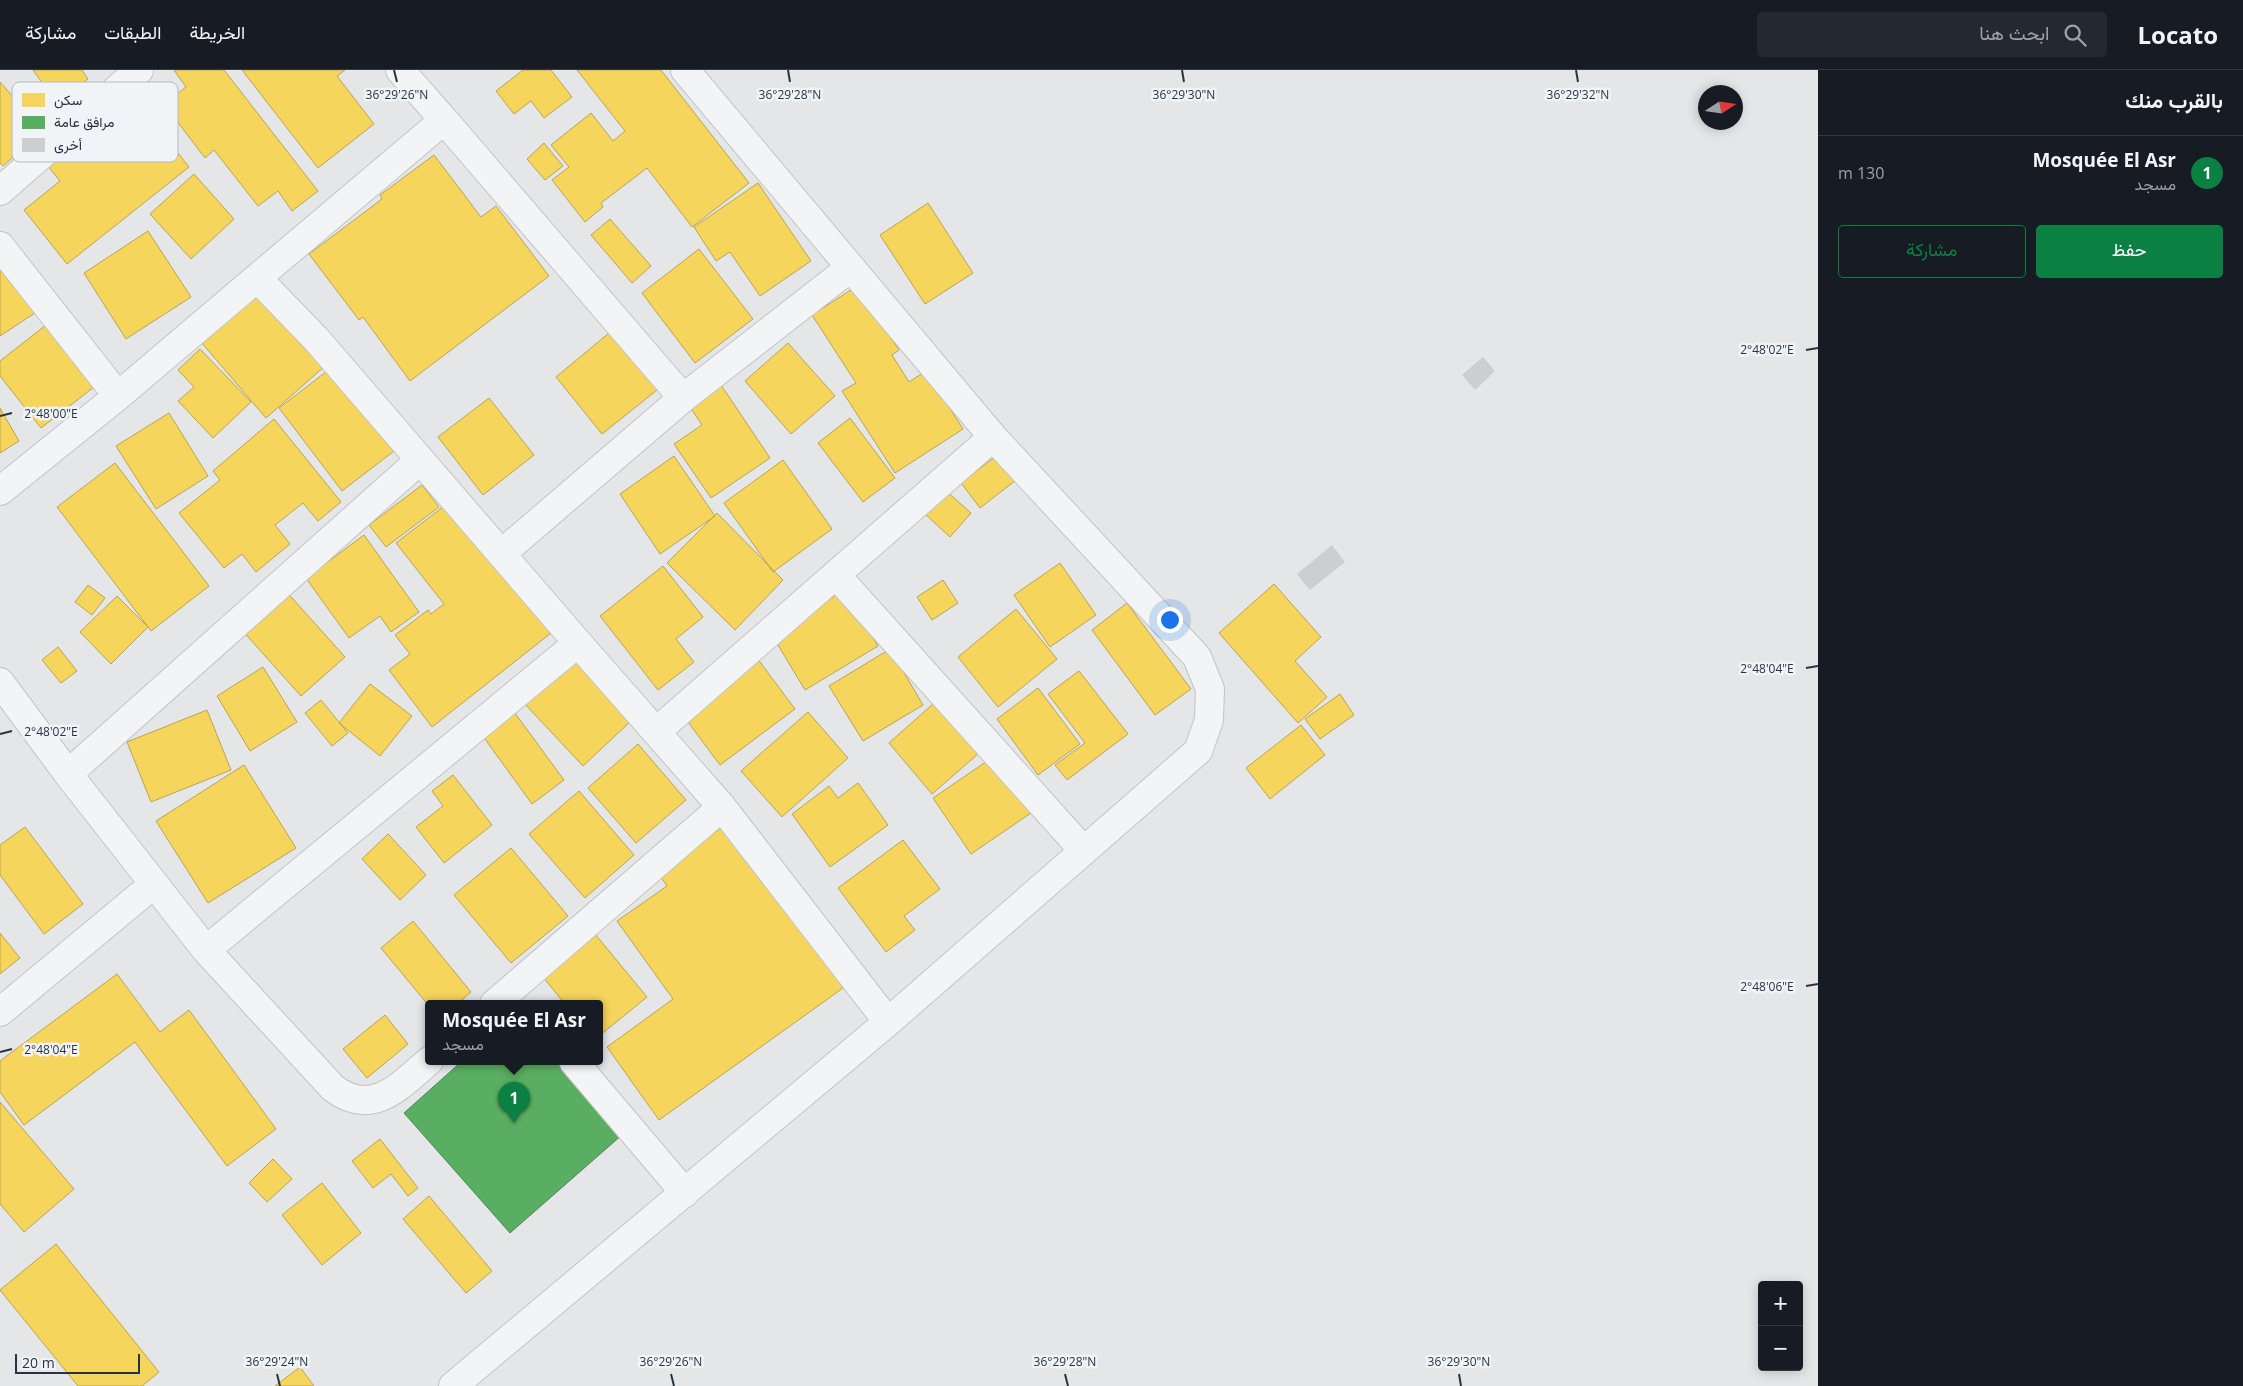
<!DOCTYPE html>
<html lang="ar">
<meta charset="utf-8">
<style>
body{margin:0;font-family:"Open Sans",Vazirmatn,sans-serif;background:#242831;color:#f1f3f6;direction:rtl}
.controls{position:absolute;right:15px;bottom:15px;display:grid;overflow:hidden;border-radius:5px;box-shadow:0 2px 12px #0003}
.controls button{width:45px;height:45px;display:grid;place-items:center;padding:0;border:0;border-bottom:1px solid #363941;background:#171b24;color:#f1f3f6;font:25px sans-serif}
.compass{position:absolute;left:1698px;top:15px;width:45px;height:45px;border-radius:50%;background:#171b24;box-shadow:0 2px 12px #0003;rotate:78deg}
.scale{position:absolute;left:15px;bottom:12px;width:125px;box-sizing:border-box;padding-left:5px;border:2px solid #2a3342;border-top:0;font-size:14px;line-height:18px;white-space:nowrap;color:#2a3342;-webkit-text-stroke:4px #f1f4f7;paint-order:stroke}
.you{position:absolute;left:1169px;top:549px;width:18px;height:18px;margin:-12px;border:4px solid #fff;border-radius:50%;background:#1a73e8;box-shadow:0 0 0 8px #1a73e833}
.badge{display:grid;place-items:center;width:32px;height:32px;border-radius:50%;background:#0b8043;color:#fff;font-size:16px;font-weight:700}
.pin{position:absolute;translate:-50% -41px;filter:drop-shadow(0 1px 2px #0008)}
.pin::after{content:'';position:absolute;top:26px;width:18px;height:15px;background:inherit;clip-path:polygon(0 0,100% 0,50% 100%)}
.popup{position:absolute;left:425px;top:930px;width:178px;height:65px;box-sizing:border-box;display:grid;place-content:center;border-radius:5px;background:#171b24;filter:drop-shadow(0 1px 4px #0005);font-size:16px;white-space:nowrap;color:#9ea1a6}
.popup b{font-size:19px;color:#f1f3f6}
.popup::after{content:'';position:absolute;left:50%;top:100%;margin-left:-10px;border:10px solid transparent;border-top-color:#171b24}
.list{margin:0;padding:0;list-style:none}
h2{display:flex;justify-content:space-between;align-items:center;height:65px;margin:0;padding:0 20px;font-size:21px}
h2 small{font-size:16px;font-weight:400;color:#9ea1a6}
.list li{display:grid;grid-template-columns:32px 1fr auto;gap:15px;align-items:center;box-sizing:border-box;height:75px;padding:0 20px;border-top:1px solid #363941}
.list b{display:block;font-size:19px;white-space:nowrap}
.list p{margin:0;font-size:16px;white-space:nowrap;color:#9ea1a6}
.list em{font-size:16px;font-style:normal;color:#9ea1a6}
.actions{display:flex;gap:10px;padding:15px 20px}
.actions a{flex:1;padding:11px 0;border:1px solid #0b8043;border-radius:5px;text-align:center;font-size:18px;color:#0b8043}
.actions .main{background:#0b8043;color:#fff}
.icon{flex:none;width:28px;height:28px;fill:none;stroke:currentColor;stroke-width:2;stroke-linecap:round;stroke-linejoin:round}
.map{position:relative;flex:none;width:1818px;height:1316px;overflow:hidden;direction:ltr}
header{display:flex;align-items:center;gap:30px;box-sizing:border-box;height:70px;padding:0 25px;background:#171b24;border-bottom:1px solid #363941}
header strong{font-size:24px}
nav{display:flex;gap:28px;margin-inline-start:auto;font-size:18px}
.search{width:350px;height:45px;background:#242831;display:flex;align-items:center;gap:12px;box-sizing:border-box;padding:0 18px;border-radius:5px;color:#9ea1a6;font-size:19px}
main{display:flex}
aside{flex:1;background:#171b24}
.map>svg:first-child{display:block}
</style>
<header>
<strong>Locato</strong>
<div class="search"><svg class="icon" aria-label="search" viewBox="0 0 24 24"><circle cx="10" cy="10" r="6"/><path d="M15 15l6 6"/></svg>ابحث هنا</div>
<nav><a>الخريطة</a><a>الطبقات</a><a>مشاركة</a></nav>
</header>
<main>
<aside>
<h2>بالقرب منك<small></small></h2>
<ul class="list">
<li><span class="badge">1</span><div><b>Mosquée El Asr</b><p>مسجد</p></div><em>130 m</em></li>
</ul>
<div class="actions"><a class="main">حفظ</a><a>مشاركة</a></div>
</aside>
<div class="map">
<svg width="1818" height="1316" viewBox="0 0 1818 1316">
<rect width="100%" height="100%" fill="#e4e6e8"/>
<path fill="#f6d55c" stroke="#b9a454" d="M 33,0 L 82,0 L 88,9 L 56,32 Z
M 174,0 L 224,0 L 318,121 L 292,141 L 278,121 L 258,136 L 214,80 L 205,88 L 164,34 L 186,17 Z
M 242,0 L 345,0 L 337,6 L 374,54 L 318,98 Z
M 523,0 L 551,0 L 572,27 L 544,48 L 531,31 L 514,44 L 496,21 Z
M 577,0 L 661,0 L 749,113 L 692,157 L 647,98 L 601,133 L 603,137 L 585,152 L 552,110 L 569,97 L 551,75 L 591,43 L 613,71 L 625,61 Z
M 0,12 L 43,61 L 3,96 L 0,93 Z
M 133,26 L 189,97 L 67,194 L 24,140 L 60,111 L 47,95 Z
M 544,73 L 563,96 L 545,110 L 527,89 Z
M 434,85 L 481,147 L 496,136 L 549,206 L 410,311 L 363,247 L 359,250 L 309,184 L 382,129 L 380,125 Z
M 194,104 L 234,149 L 191,189 L 150,144 Z
M 758,113 L 811,191 L 760,226 L 730,182 L 716,191 L 694,157 Z
M 928,133 L 973,203 L 925,234 L 880,165 Z
M 610,149 L 651,196 L 632,213 L 591,165 Z
M 148,161 L 191,227 L 126,269 L 84,203 Z
M 699,179 L 753,249 L 695,293 L 642,223 Z
M 0,184 L 38,241 L 0,266 Z
M 857,216 L 899,280 L 892,285 L 909,312 L 926,301 L 963,359 L 895,403 L 842,321 L 856,313 L 812,245 Z
M 260,221 L 325,296 L 266,348 L 201,272 Z
M 55,248 L 103,310 L 41,358 L 0,306 L 0,291 Z
M 615,258 L 662,316 L 602,364 L 556,307 Z
M 788,273 L 835,326 L 791,364 L 745,311 Z
M 200,279 L 251,332 L 213,368 L 178,331 L 194,317 L 178,300 Z
M 331,298 L 394,381 L 342,421 L 279,338 Z
M 715,306 L 770,388 L 711,428 L 674,374 L 702,355 L 684,328 Z
M 489,328 L 534,385 L 483,425 L 438,367 Z
M 0,338 L 19,371 L 0,383 Z
M 169,343 L 208,406 L 156,439 L 116,376 Z
M 850,348 L 895,408 L 863,432 L 818,373 Z
M 274,349 L 341,432 L 318,451 L 303,433 L 275,455 L 290,474 L 256,502 L 242,484 L 224,498 L 179,443 L 220,410 L 213,401 Z
M 1001,382 L 1020,407 L 980,438 L 961,413 Z
M 674,386 L 715,446 L 660,484 L 620,424 Z
M 783,390 L 832,459 L 773,502 L 724,433 Z
M 115,393 L 209,516 L 151,561 L 57,437 Z
M 422,415 L 439,437 L 386,477 L 369,455 Z
M 944,419 L 971,443 L 950,467 L 923,442 Z
M 444,436 L 478,479 L 483,476 L 551,563 L 432,657 L 389,600 L 410,584 L 395,565 L 428,540 L 431,544 L 444,534 L 396,473 Z
M 717,443 L 783,510 L 735,560 L 667,493 Z
M 364,465 L 419,542 L 391,562 L 380,546 L 349,568 L 306,508 Z
M 1060,493 L 1096,545 L 1050,577 L 1014,525 Z
M 663,496 L 703,547 L 676,569 L 694,592 L 658,620 L 600,546 Z
M 943,510 L 958,533 L 932,550 L 917,527 Z
M 1274,514 L 1321,567 L 1295,591 L 1327,627 L 1298,653 L 1219,563 Z
M 88,515 L 105,528 L 92,545 L 75,532 Z
M 284,519 L 345,587 L 301,626 L 240,558 Z
M 844,520 L 878,576 L 805,620 L 772,565 Z
M 117,526 L 148,557 L 111,594 L 80,562 Z
M 1127,533 L 1191,619 L 1155,645 L 1092,560 Z
M 1016,539 L 1057,589 L 998,637 L 958,587 Z
M 58,577 L 77,601 L 61,613 L 42,590 Z
M 890,579 L 923,635 L 863,671 L 829,616 Z
M 572,586 L 632,650 L 583,696 L 523,632 Z
M 757,588 L 795,639 L 720,695 L 682,644 Z
M 263,597 L 297,652 L 250,681 L 217,626 Z
M 1079,601 L 1128,664 L 1067,710 L 1055,695 L 1085,673 L 1048,624 Z
M 370,614 L 412,646 L 380,686 L 339,653 Z
M 1038,618 L 1080,674 L 1038,705 L 997,649 Z
M 1340,624 L 1354,645 L 1320,669 L 1305,649 Z
M 321,630 L 348,663 L 332,676 L 305,643 Z
M 934,633 L 978,684 L 932,724 L 889,673 Z
M 509,635 L 564,710 L 532,734 L 477,658 Z
M 207,640 L 231,700 L 151,732 L 127,672 Z
M 808,642 L 848,688 L 782,747 L 741,701 Z
M 1301,655 L 1325,685 L 1270,729 L 1246,698 Z
M 638,674 L 686,730 L 636,773 L 588,718 Z
M 993,687 L 1031,743 L 971,784 L 933,728 Z
M 244,695 L 296,778 L 208,833 L 156,751 Z
M 453,705 L 492,755 L 444,793 L 416,757 L 443,736 L 432,721 Z
M 858,713 L 888,755 L 830,797 L 792,744 L 829,716 L 838,728 Z
M 579,721 L 634,785 L 585,828 L 529,764 Z
M 726,754 L 850,913 L 659,1050 L 607,977 L 673,929 L 617,851 L 667,816 L 658,803 Z
M 25,757 L 83,834 L 44,864 L 0,805 L 0,775 Z
M 388,764 L 426,805 L 400,830 L 362,789 Z
M 903,770 L 940,819 L 904,846 L 915,860 L 886,882 L 838,818 Z
M 511,778 L 568,846 L 511,893 L 454,825 Z
M 413,851 L 471,922 L 457,934 L 429,934 L 429,936 L 381,878 Z
M 590,858 L 647,927 L 599,966 L 599,934 L 565,934 L 538,901 Z
M 0,863 L 20,888 L 0,904 Z
M 117,904 L 160,962 L 189,940 L 276,1059 L 227,1096 L 135,972 L 24,1055 L 0,1022 L 0,991 Z
M 385,945 L 408,974 L 367,1008 L 343,979 Z
M 0,1032 L 74,1119 L 24,1162 L 0,1134 Z
M 380,1069 L 418,1118 L 408,1126 L 391,1104 L 373,1118 L 352,1091 Z
M 273,1089 L 292,1109 L 267,1132 L 249,1113 Z
M 322,1113 L 361,1163 L 322,1195 L 282,1145 Z
M 429,1126 L 492,1201 L 466,1223 L 403,1149 Z
M 56,1174 L 159,1302 L 142,1316 L 78,1316 L 0,1220 Z
M 300,1297 L 314,1316 L 275,1316 Z"/>
<path fill="#5aae61" stroke="#4c8958" d="M 461,992 L 560,992 L 623,1064 L 510,1163 L 404,1043 Z"/>
<path fill="#ccced0" d="M 1483,287 L 1495,301 L 1475,320 L 1462,305 Z
M 1332,475 L 1345,492 L 1310,520 L 1297,504 Z"/>
<g fill="none" stroke-linecap="round" stroke-linejoin="round">
<g stroke="#c2c4c6" stroke-width="30">
<path id="street" d="M 400,0 L 444,50 L 257,208 L 317,270 L 578,573 L 722,737 L 888,952
M 444,50 L 683,328
M 0,121 L 139,0
M 0,176 L 118,326
M 0,421 L 118,326 L 257,208
M 501,484 L 683,328 L 850,198
M 836,505 L 1084,781
M 0,612 L 68,704 L 206,880 L 333,1018 C 372,1048 400,1016 429,991
M 657,661 L 993,367
M 68,704 L 420,390
M 206,880 L 578,573
M 494,934 L 722,737
M 0,942 L 154,814
M 574,992 L 685,1123
M 453,1316 L 888,952 L 1198,681 L 1209,650 L 1210,619 L 1197,587 L 993,367 L 685,0"/>
</g>
<use href="#street" stroke="#f2f4f5" stroke-width="28"/>
</g>
<path fill="none" stroke="#2a3342" stroke-width="2" d="M 394,0 L 397,12M 788,0 L 790,12M 1182,0 L 1184,12M 1576,0 L 1578,12M 1806,280 L 1818,278M 0,346 L 12,343M 1806,598 L 1818,596M 0,664 L 12,661M 1806,916 L 1818,914M 0,982 L 12,979M 277,1304 L 280,1316M 671,1304 L 674,1316M 1065,1304 L 1068,1316M 1459,1304 L 1461,1316"/>
<rect x="12" y="12" width="166" height="80" rx="8" fill="#f1f4f7" stroke="#b5bac1" stroke-width="1"/>
<rect x="22" y="23" width="23" height="14" fill="#f6d55c"/>
<rect x="22" y="46" width="23" height="13" fill="#5aae61"/>
<rect x="22" y="68" width="23" height="14" fill="#ccced0"/>
<g font-size="14" fill="#2a3342">
<text x="54" y="35">سكن</text>
<text x="54" y="57">مرافق عامة</text>
<text x="54" y="80">أخرى</text>
</g>
<g font-size="12" text-anchor="middle" fill="#2a3342" stroke="#f1f4f7" stroke-width="5" stroke-linejoin="round" paint-order="stroke">
<text x="397" y="29">36°29'26"N</text>
<text x="790" y="29">36°29'28"N</text>
<text x="1184" y="29">36°29'30"N</text>
<text x="1578" y="29">36°29'32"N</text>
<text x="1767" y="284">2°48'02"E</text>
<text x="51" y="348">2°48'00"E</text>
<text x="1767" y="603">2°48'04"E</text>
<text x="51" y="666">2°48'02"E</text>
<text x="1767" y="921">2°48'06"E</text>
<text x="51" y="984">2°48'04"E</text>
<text x="277" y="1296">36°29'24"N</text>
<text x="671" y="1296">36°29'26"N</text>
<text x="1065" y="1296">36°29'28"N</text>
<text x="1459" y="1296">36°29'30"N</text>
</g>
</svg>
<div class="controls">
<button>+</button>
<button>−</button>
</div>
<svg class="compass" viewBox="-18 -18 36 36"><path d="M0-13l5 13h-10z" fill="#e53935"/><path d="M0 13l5-13h-10z" fill="#9ea1a6"/></svg>
<div class="scale">20 m</div>
<div class="you"></div>
<div class="pin badge" style="left:514px;top:1053px">1</div>
<div class="popup"><b>Mosquée El Asr</b>مسجد</div>
</div>
</main>
